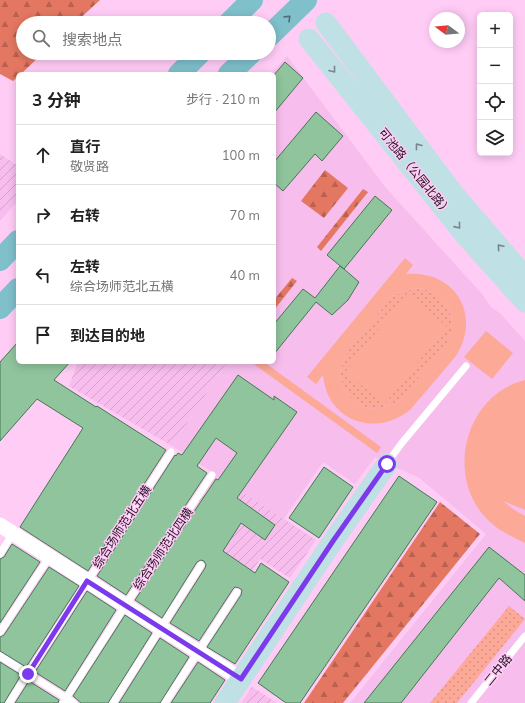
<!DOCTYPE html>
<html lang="zh">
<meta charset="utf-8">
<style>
body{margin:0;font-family:Mulish,"Noto Sans SC",sans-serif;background:#f2f2f2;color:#222}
.controls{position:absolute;right:12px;top:12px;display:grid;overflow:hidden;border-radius:6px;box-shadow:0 2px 10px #0003}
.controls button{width:36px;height:36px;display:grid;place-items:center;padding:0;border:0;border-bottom:1px solid #e0e0e0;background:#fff;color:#222;font:20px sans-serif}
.compass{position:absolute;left:429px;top:12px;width:36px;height:36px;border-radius:50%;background:#fff;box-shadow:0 2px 10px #0003;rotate:286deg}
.stop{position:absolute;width:12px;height:12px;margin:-9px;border:3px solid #7c3aed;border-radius:50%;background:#fff}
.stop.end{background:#7c3aed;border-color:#fff;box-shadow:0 1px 4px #0008}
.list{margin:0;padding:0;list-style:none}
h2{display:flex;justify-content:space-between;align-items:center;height:52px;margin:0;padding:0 16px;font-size:17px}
h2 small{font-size:13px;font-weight:400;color:#767676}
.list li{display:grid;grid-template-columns:26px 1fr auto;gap:12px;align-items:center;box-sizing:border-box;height:60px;padding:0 16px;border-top:1px solid #e0e0e0}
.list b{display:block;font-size:15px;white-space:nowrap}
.list p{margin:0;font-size:13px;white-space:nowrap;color:#767676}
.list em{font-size:13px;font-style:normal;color:#767676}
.icon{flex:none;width:22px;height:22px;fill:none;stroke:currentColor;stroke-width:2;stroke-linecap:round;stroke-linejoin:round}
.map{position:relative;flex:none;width:525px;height:703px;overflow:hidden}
.search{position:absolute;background:#fff;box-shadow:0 2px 10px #0003;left:16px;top:16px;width:260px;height:44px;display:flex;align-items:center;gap:10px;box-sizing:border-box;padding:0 14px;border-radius:22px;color:#767676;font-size:15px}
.panel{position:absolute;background:#fff;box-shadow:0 2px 10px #0003;left:16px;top:72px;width:260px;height:292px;border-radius:6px}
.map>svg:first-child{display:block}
</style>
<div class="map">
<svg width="525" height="703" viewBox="0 0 525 703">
<defs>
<pattern id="industrial-furrows" width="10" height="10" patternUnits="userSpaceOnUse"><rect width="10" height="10" fill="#f7beed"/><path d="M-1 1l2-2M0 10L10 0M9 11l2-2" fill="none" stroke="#d4a2cb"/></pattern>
<pattern id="grass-dots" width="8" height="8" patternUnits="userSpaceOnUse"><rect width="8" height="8" fill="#fca998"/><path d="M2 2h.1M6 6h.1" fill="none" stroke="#d89183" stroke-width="1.8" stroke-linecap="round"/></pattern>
<pattern id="forest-firs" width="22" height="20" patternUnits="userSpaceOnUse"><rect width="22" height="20" fill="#e47761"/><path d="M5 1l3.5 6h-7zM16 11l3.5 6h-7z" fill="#b96050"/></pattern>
</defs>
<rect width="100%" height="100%" fill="#ffccf6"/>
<path fill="#f7beed" d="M 287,56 L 386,188 L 483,295 L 491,307 L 501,314 L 525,341 L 525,703 L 350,703 L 486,534 L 418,477 L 387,464 L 375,457 L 355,484 L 323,462 L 284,519 L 172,446 L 227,362 L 274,362 L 274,74 L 271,74 Z"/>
<path fill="url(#industrial-furrows)" d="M 0,154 L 18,166 L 18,201 L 0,220 Z
M 78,362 L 227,362 L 172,446 L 69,386 Z
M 216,474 L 316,540 L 290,578 L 260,559 L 241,588 L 172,541 Z
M 252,687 L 277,703 L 241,703 Z"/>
<path fill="url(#grass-dots)" d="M 418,288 C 448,292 460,318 446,345 L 400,400 L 394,404 L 377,409 L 365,407 L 350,398 L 344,389 L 342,383 L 340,372 L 343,361 L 348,350 L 391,298 L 403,291 Z
M 509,606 L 525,619 L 457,703 L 430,703 Z"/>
<path fill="url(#forest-firs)" d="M 0,0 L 100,0 L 75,23 L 23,23 L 23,53 L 43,53 L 21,74 L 18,74 L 18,77 L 13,81 L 0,74 Z
M 325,170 L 348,188 L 324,218 L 301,201 Z
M 363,189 L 368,192 L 321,251 L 317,247 Z
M 292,278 L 297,281 L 274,310 L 274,300 Z
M 440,502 L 480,534 L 343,703 L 304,703 Z"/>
<path fill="#fca998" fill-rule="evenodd" d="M 405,258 L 413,265 L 406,274 C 455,270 482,314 456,356 L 410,410 C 375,438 327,421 323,375 L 316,384 L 307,377 ZM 418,288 C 448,292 460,318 446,345 L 400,400 L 394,404 L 377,409 L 365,407 L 350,398 L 344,389 L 342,383 L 340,372 L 343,361 L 348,350 L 391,298 L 403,291 Z
M 406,294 L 447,326 L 385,404 L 345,372 Z
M 486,331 L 513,353 L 492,379 L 464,357 Z
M 251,362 L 264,362 L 381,447 L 377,453 Z
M 525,380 L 525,510 L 503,501 L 513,509 L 525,516 L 525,543 C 511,536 497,530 486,518 C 445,475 465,395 525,380 Z"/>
<path fill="#8fc49d" stroke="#457754" d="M 285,62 L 303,78 L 274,113 L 274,75 Z
M 316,112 L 343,136 L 322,161 L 315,154 L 283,191 L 274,183 L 274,162 Z
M 375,196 L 392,210 L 344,269 L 359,282 L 348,300 L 332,315 L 316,302 L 274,354 L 274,324 L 303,289 L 315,298 L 340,266 L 344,269 L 327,255 Z
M 18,342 L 18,362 L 70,362 L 54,380 L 96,407 L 97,406 L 166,450 L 88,571 L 20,527 L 83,428 L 37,399 L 0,441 L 0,362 Z
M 238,375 L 274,400 L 274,396 L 297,412 L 237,498 L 275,525 L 265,540 L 241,523 L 223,551 L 255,573 L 261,563 L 289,582 L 235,664 L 207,647 L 241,595 L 242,590 L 239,588 L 235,587 L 233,589 L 199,641 L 170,623 L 205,568 L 206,565 L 204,561 L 201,560 L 197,562 L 162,618 L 135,600 L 216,479 L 218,480 L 237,453 L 216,438 L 197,466 L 207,473 L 126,595 L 97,576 L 175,455 L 176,456 L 178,453 L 182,455 Z
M 324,467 L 353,487 L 319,538 L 289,518 Z
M 399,476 L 437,502 L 300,703 L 286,703 L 258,683 Z
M 12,544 L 40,562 L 0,623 L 0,559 L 4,557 Z
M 489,547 L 525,575 L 525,601 L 499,578 L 401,703 L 364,703 Z
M 49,567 L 79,586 L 26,667 L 0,651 L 0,637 L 4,635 Z
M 87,591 L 116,610 L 65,691 L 35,672 Z
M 125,615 L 152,633 L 108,703 L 81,703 L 73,696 Z
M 160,638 L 189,657 L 160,703 L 119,703 Z
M 0,662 L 21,675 L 4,703 L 0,703 Z
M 198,662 L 225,680 L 210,703 L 171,703 Z
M 29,681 L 59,700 L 58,703 L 15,703 Z"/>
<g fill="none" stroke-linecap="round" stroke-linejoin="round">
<path stroke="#fff" stroke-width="7" d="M 388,462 L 401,444 L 466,366
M 0,554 L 13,533
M 0,632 L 50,556
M 0,656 L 74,703
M 9,703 L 171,452
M 63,703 L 125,606 L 212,475
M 113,703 L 201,565
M 165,703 L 237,592
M 471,703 L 525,636"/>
<path stroke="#fff" stroke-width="15" d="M 0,525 L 241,679"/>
<path stroke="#bfe0e5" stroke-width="21" d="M 326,23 L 453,193 L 525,277
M 309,39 L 465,235 L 525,302
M 225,703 L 333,541 L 387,464"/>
<path stroke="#7fc0cb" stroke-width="22" d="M 229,23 L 252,0
M 269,36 L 306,0
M 179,74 L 200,53
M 229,74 L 251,53
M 0,260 L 18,241
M 0,308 L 18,289"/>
</g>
<defs><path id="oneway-chevron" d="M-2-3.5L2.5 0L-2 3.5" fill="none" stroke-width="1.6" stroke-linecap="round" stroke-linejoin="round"/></defs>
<use stroke="#526a76" href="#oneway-chevron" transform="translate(288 18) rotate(-44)"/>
<g stroke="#7a848d">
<use href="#oneway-chevron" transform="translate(333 70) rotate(52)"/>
<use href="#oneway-chevron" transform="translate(418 146) rotate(-127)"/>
<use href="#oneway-chevron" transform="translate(458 226) rotate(51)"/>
<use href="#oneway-chevron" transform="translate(500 247) rotate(-131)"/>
</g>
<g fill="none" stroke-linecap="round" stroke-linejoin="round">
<path stroke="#7c3aed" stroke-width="5" d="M 28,674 L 87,581 L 241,679 L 333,541 L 387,464"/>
</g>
<g text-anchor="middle" stroke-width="3" stroke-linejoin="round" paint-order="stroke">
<g font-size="12" fill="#251322" stroke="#ffccf6">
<text transform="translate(415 172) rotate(51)" y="4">可池路（公园北路）</text>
<text transform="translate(122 527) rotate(-57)" y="4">综合场师范北五横</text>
<text transform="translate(163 549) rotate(-56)" y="4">综合场师范北四横</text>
<text transform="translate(498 670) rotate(-51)" y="4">二中路</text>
</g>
</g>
</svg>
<div class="controls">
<button>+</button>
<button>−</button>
<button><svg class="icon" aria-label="locate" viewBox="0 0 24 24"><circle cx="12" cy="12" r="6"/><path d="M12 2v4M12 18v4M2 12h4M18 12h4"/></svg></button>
<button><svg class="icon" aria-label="layers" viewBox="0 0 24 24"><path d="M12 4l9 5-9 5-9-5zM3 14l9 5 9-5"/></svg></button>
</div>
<svg class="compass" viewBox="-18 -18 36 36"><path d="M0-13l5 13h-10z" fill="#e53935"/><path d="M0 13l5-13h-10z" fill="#767676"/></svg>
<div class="stop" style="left:387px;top:464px"></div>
<div class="stop end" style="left:28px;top:674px"></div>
<div class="search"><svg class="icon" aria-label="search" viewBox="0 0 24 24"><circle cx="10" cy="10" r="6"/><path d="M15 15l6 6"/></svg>搜索地点</div>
<section class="panel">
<h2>3 分钟<small>步行 · 210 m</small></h2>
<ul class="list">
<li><svg class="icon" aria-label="ahead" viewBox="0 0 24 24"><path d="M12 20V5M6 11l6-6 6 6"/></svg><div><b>直行</b><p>敬贤路</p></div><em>100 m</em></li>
<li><svg class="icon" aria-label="right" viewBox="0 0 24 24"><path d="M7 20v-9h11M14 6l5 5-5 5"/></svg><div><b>右转</b></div><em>70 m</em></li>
<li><svg class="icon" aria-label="left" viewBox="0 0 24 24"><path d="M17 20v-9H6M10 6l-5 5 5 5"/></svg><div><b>左转</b><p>综合场师范北五横</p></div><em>40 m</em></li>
<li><svg class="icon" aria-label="arrive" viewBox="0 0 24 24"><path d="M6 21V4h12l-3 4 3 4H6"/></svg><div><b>到达目的地</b></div></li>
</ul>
</section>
</div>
